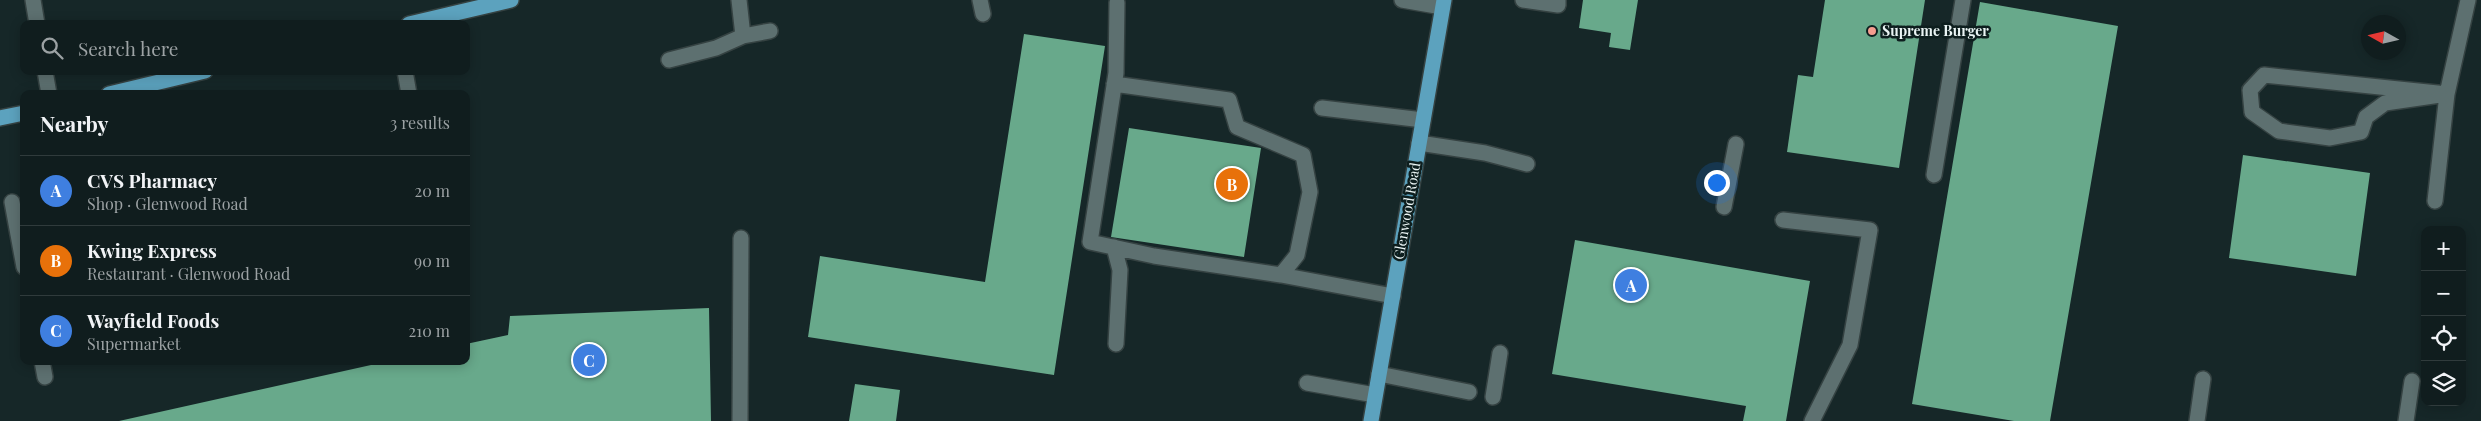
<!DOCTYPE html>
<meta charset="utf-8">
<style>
body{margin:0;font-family:"Playfair Display",serif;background:#192627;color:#f1f3f6}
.controls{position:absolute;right:15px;bottom:15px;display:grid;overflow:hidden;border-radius:10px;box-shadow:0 2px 12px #0003}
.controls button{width:45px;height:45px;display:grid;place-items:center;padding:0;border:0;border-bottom:1px solid #303b3c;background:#101d1e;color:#f1f3f6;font:25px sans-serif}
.compass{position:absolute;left:2361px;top:15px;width:45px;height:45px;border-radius:50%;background:#101d1e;box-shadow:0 2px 12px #0003;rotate:278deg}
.you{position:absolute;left:1716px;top:182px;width:18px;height:18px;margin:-12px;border:4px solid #fff;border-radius:50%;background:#1a73e8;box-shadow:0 0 0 8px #1a73e833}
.badge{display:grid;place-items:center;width:32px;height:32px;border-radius:50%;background:#b45309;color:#fff;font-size:16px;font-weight:700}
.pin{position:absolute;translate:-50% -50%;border:2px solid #fff;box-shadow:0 1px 5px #0006}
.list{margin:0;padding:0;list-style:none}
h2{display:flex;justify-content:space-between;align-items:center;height:65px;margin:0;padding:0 20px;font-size:21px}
h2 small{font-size:16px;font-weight:400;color:#9ca2a4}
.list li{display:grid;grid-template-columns:32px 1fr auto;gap:15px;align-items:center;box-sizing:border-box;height:70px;padding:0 20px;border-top:1px solid #303b3c}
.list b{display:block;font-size:19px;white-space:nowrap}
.list p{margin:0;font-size:16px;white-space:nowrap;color:#9ca2a4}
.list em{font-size:16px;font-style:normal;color:#9ca2a4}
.icon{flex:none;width:28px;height:28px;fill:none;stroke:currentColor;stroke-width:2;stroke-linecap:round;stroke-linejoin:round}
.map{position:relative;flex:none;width:2481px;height:421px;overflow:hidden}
.search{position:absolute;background:#101d1e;box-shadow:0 2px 12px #0003;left:20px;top:20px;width:450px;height:55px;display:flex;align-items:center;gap:12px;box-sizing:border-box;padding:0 18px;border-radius:10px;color:#9ca2a4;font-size:19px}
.panel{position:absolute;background:#101d1e;box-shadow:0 2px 12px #0003;left:20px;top:90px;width:450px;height:275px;border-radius:10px}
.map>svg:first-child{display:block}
</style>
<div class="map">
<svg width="2481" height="421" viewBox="0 0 2481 421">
<rect width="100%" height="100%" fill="#162728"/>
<path fill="#68a98b" d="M 1583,0 L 1638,0 L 1630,50 L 1609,47 L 1611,33 L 1579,28 Z
M 1825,0 L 1925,0 L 1899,168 L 1787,152 L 1798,75 L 1813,77 Z
M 1980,2 L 2118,26 L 2050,421 L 2014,421 L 1912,404 Z
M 1024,34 L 1105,46 L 1054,375 L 808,337 L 820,256 L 985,282 Z
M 1129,128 L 1261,148 L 1244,257 L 1111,237 Z
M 2243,155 L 2370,173 L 2356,276 L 2229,258 Z
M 1575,240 L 1810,281 L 1786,421 L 1743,421 L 1746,406 L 1552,374 Z
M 709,308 L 711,421 L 119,421 L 389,361 L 466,361 L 466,344 L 508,335 L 510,316 Z
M 855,384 L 900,390 L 896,421 L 849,421 Z"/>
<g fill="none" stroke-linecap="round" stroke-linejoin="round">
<g stroke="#354242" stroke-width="18">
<path id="minor" d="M 33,0 L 37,24
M 739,0 L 743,36 L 770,31
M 980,0 L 983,14
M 1402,0 L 1442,7
M 1523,0 L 1558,5 L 1558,0
M 669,60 L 716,48 L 743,36
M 45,71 L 49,94
M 405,71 L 409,94
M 2264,75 L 2447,94 L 2385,103 L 2366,117 L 2361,132 L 2330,138 L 2279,131 L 2252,112 L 2250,90 Z
M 1114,84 L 1229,100 L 1237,127 L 1303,155 L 1310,192 L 1297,255 L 1281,275 L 1154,256 L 1090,242 L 1116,73 L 1117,3
M 1322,108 L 1423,120
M 1419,143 L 1485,153 L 1527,164
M 1934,175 L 1963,0
M 2435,201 L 2447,94 L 2468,0
M 12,202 L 24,267
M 1724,207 L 1736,144
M 1783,220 L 1870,230 L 1850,345 L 1812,421
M 1114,247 L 1120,270 L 1116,344
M 1281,275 L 1393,296
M 42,361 L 45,377
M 1379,374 L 1469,392
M 1307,383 L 1375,395
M 1493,397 L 1500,353
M 740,421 L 741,238
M 2197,421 L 2203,379
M 2406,421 L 2412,381"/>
</g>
<g stroke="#354242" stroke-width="18">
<path id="major" d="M 409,24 L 511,0
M 109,94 L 205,71
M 0,118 L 24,113
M 1371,421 L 1444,0"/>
</g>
<use href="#minor" stroke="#5d7070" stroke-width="15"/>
<use href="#major" stroke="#5ca2be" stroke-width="15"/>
</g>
<circle fill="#f59d8f" stroke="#0d1e1e" stroke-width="2" cx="1872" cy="31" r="5"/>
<g text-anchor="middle" stroke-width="5" stroke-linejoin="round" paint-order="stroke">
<g font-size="14" font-weight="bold" fill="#ebf5f5" stroke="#0d1e1e" text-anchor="start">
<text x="1882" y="36">Supreme Burger</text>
</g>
<g font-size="14" fill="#ebf5f5" stroke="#0d1e1e">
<text transform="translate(1407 211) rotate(-80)" y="5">Glenwood Road</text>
</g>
</g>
</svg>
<div class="controls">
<button>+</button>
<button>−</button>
<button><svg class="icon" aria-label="locate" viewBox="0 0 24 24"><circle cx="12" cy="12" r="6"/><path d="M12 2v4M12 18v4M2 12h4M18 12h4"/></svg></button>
<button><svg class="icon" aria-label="layers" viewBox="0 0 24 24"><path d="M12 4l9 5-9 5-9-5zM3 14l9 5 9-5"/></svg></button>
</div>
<svg class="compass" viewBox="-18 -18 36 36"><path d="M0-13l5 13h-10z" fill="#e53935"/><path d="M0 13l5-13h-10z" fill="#9ca2a4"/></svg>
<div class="you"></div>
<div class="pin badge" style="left:1631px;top:285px;background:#3f7fe0">A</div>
<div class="pin badge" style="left:1232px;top:184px;background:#e8710a">B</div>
<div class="pin badge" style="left:589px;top:360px;background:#3f7fe0">C</div>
<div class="search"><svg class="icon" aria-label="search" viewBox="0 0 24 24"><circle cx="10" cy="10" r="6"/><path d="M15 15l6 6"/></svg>Search here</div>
<section class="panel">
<h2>Nearby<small>3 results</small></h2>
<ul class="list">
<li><span class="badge" style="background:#3f7fe0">A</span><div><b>CVS Pharmacy</b><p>Shop · Glenwood Road</p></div><em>20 m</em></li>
<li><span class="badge" style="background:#e8710a">B</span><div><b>Kwing Express</b><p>Restaurant · Glenwood Road</p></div><em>90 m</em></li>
<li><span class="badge" style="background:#3f7fe0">C</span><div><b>Wayfield Foods</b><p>Supermarket</p></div><em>210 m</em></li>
</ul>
</section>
</div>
